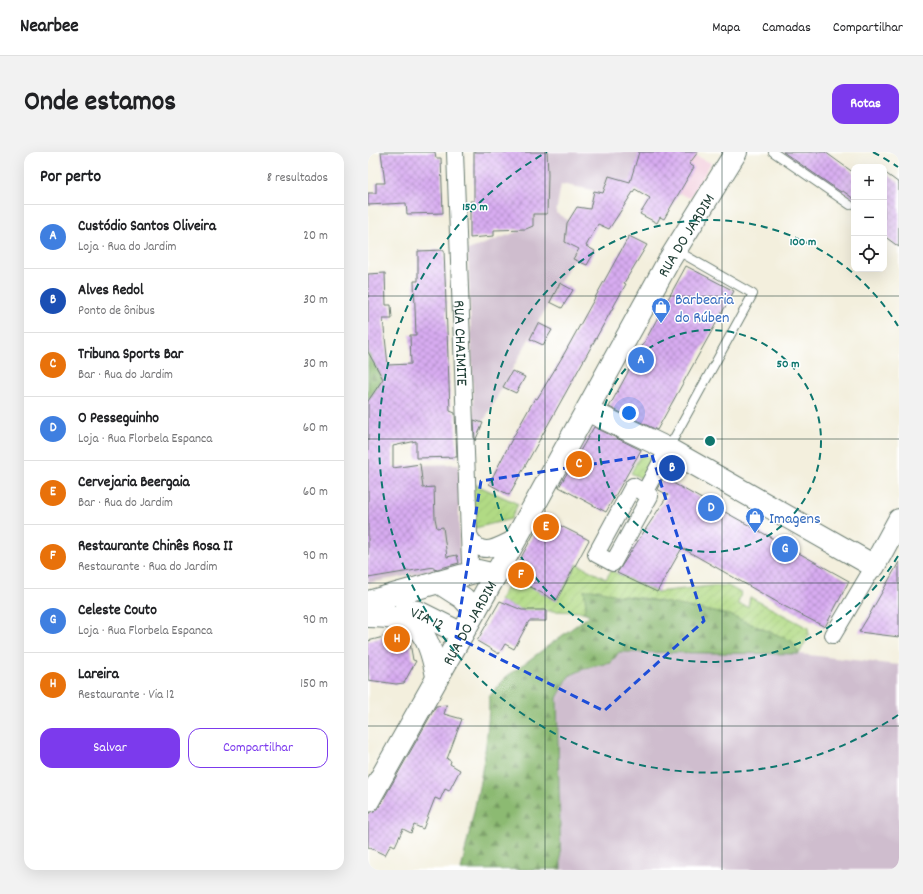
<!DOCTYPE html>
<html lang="pt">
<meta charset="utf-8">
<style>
body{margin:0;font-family:Dekko,sans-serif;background:#f2f2f2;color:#202124}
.controls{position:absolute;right:12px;top:12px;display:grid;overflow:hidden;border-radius:8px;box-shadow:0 4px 16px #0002}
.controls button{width:36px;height:36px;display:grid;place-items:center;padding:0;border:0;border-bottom:1px solid #e0e0e0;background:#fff;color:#202124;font:20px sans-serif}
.you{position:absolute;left:261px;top:261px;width:14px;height:14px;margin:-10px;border:3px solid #fff;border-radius:50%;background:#1a73e8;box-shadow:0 0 0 6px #1a73e833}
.badge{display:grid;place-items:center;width:26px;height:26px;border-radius:50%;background:#7c3aed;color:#fff;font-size:13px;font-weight:700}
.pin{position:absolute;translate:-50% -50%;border:2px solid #fff;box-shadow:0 1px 4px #0006}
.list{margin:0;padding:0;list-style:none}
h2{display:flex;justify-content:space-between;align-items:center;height:52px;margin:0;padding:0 16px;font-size:17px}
h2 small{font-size:13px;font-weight:400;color:#757577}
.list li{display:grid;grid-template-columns:26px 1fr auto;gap:12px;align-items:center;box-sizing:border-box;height:64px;padding:0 16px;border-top:1px solid #e0e0e0}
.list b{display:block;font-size:15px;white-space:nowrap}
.list p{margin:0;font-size:13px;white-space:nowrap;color:#757577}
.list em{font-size:13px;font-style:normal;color:#757577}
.actions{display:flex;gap:8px;padding:12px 16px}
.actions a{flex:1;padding:9px 0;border:1px solid #7c3aed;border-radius:12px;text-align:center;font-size:14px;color:#7c3aed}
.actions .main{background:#7c3aed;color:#fff}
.icon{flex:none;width:22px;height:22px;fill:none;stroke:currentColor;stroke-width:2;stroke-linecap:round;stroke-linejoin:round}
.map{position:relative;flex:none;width:531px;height:718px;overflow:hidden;border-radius:12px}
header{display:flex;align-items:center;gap:24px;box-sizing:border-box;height:56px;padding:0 20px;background:#fff;border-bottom:1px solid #e0e0e0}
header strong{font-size:19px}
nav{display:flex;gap:22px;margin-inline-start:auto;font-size:14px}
.intro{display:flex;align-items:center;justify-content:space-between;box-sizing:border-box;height:96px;padding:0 24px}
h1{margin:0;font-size:28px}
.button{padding:10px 18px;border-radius:12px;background:#7c3aed;color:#fff;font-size:14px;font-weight:700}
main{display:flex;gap:24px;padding:0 24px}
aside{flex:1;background:#fff;border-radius:12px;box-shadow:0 4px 16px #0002}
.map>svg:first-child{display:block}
</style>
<header>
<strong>Nearbee</strong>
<nav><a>Mapa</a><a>Camadas</a><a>Compartilhar</a></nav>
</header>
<div class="intro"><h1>Onde estamos</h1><a class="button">Rotas</a></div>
<main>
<aside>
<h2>Por perto<small>8 resultados</small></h2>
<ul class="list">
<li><span class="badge" style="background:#3f7fe0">A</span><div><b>Custódio Santos Oliveira</b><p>Loja · Rua do Jardim</p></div><em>20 m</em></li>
<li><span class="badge" style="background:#1a4fb4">B</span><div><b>Alves Redol</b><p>Ponto de ônibus</p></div><em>30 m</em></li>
<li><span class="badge" style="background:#e8710a">C</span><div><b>Tribuna Sports Bar</b><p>Bar · Rua do Jardim</p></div><em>30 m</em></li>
<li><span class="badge" style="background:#3f7fe0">D</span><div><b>O Pesseguinho</b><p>Loja · Rua Florbela Espanca</p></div><em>60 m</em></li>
<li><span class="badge" style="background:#e8710a">E</span><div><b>Cervejaria Beergaia</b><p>Bar · Rua do Jardim</p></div><em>60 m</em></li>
<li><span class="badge" style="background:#e8710a">F</span><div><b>Restaurante Chinês Rosa II</b><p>Restaurante · Rua do Jardim</p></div><em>90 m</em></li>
<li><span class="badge" style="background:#3f7fe0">G</span><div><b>Celeste Couto</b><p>Loja · Rua Florbela Espanca</p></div><em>90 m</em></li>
<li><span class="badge" style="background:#e8710a">H</span><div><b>Lareira</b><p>Restaurante · Via 12</p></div><em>150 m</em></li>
</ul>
<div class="actions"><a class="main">Salvar</a><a>Compartilhar</a></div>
</aside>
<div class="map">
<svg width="531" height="718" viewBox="0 0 531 718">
<defs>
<pattern id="forest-firs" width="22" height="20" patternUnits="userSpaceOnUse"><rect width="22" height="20" fill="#8cba72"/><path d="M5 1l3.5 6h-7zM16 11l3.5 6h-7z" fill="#72985e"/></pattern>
<pattern id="garden-furrows" width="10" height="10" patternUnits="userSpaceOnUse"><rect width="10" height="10" fill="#b1da84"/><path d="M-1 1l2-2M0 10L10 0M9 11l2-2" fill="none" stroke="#98bc73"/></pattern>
<pattern id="building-cross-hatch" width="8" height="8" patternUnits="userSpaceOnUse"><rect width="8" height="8" fill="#d8acf1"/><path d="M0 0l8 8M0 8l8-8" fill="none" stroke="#af8dc4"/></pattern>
</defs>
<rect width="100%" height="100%" fill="#fff"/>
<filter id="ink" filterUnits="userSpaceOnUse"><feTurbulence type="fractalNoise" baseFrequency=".025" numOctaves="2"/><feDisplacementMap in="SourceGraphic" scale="8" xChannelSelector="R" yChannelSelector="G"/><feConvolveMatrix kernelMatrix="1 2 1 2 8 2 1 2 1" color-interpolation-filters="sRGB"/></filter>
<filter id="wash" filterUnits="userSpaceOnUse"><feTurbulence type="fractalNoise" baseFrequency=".012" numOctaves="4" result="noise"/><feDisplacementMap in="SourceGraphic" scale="16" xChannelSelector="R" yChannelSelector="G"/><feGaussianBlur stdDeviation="0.9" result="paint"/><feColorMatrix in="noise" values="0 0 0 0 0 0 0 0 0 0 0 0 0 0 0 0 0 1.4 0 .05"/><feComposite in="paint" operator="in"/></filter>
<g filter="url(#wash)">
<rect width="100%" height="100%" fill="#f3efdd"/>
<path fill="#f3cfde" d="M 271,0 L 320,0 L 343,11 L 322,46 L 265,21 Z"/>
<path fill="#cfbdce" d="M 162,0 L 271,0 L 262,30 L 241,24 L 235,40 L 193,32 L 188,61 L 220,80 L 114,272 L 106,268 L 100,98 L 165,74 Z
M 91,312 L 91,414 L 0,431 L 0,320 L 50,313 Z
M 251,500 L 431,502 L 531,513 L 531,718 L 192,718 L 189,545 L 201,524 L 218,516 L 243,511 Z"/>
<path fill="url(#forest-firs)" stroke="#567c53" d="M 0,199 L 15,227 L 0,249 Z
M 216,437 L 231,438 L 248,443 L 308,452 L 362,463 L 424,489 L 431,502 L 251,500 L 243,511 L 218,516 L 201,524 L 189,546 L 193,717 L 93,718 C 105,661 121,604 121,545 L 138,525 L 222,463 L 215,460 L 218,454 Z"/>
<path fill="url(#garden-furrows)" stroke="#688c5c" d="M 273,302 L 289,310 L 278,329 L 263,321 Z
M 102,330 L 150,352 L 143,367 L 103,377 Z
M 209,412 L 238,427 L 243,419 L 249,421 L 289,440 L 343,434 L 360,434 L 373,441 L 370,452 L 380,455 L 382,445 L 440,476 L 441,483 L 431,502 L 424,489 L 362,463 L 280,447 L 248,443 L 231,438 L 216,438 L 218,454 L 215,460 L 154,458 L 131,449 L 145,425 L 188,449 Z"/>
<g id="blocks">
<path fill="url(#building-cross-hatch)" d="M 13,0 L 67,0 L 68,6 L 73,6 L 75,61 L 39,62 L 38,51 L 0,53 L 0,41 L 8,41 L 8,31 L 17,31 Z
M 106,0 L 179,0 L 180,22 L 179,62 L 165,62 L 165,74 L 158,77 L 126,78 L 126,84 L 102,86 L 102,49 L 106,49 Z
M 271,0 L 330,0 L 321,12 L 326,15 L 296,67 L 292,65 L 289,71 L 272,62 L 282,46 L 267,37 L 241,77 L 230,72 L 218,94 L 227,99 L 219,113 L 205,107 L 211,97 L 197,90 L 199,71 L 209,55 L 222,57 L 226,39 L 235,41 L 241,24 L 262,30 Z
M 415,0 L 457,0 L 486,21 L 486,47 L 475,39 L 473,40 Z
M 516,20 L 531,31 L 531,95 L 516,84 Z
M 261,84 L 279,93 L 256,131 L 258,132 L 141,343 L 121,332 L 143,289 L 167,246 L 169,247 L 196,202 Z
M 76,98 L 82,259 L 87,261 L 89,305 L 48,306 L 48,289 L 25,294 L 25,316 L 52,312 L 55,336 L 66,335 L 67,366 L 69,376 L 75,375 L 79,405 L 89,403 L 91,411 L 66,418 L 66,415 L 0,426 L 0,249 L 15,227 L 0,200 L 0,122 L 17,121 L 18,153 L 23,153 L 24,167 L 15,167 L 20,213 L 43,212 L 42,183 L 48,183 L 46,129 L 50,129 L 50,99 Z
M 318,114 L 366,139 L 289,278 L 241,255 Z
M 192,131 L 205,138 L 194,156 L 182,150 Z
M 170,171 L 184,178 L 175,193 L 162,187 Z
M 144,219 L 157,225 L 148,241 L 135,235 Z
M 106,268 L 115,271 L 107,289 Z
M 226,275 L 273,298 L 238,360 L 191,335 Z
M 300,318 L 310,323 L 305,331 L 481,429 L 457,475 L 416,454 L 314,396 L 289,440 L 249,421 L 300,343 L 289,337 Z
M 175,365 L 221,388 L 188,449 L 143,424 Z
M 531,410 L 531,485 L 491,480 L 500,465 Z
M 132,449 L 154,458 L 178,458 L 178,469 L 161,469 L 146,497 L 137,492 L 131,502 L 109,489 Z
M 27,482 L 38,486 L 42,491 L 45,508 L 48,509 L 36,531 L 28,532 L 0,528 L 0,489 Z
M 79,553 L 76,562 L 94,567 L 79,607 L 83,609 L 82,612 L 92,618 L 81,639 L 77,637 L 72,648 L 67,646 L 55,677 L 46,673 L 43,681 L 35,677 L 27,694 L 23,692 L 17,703 L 0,695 L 0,662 L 11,655 L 68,554 Z"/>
</g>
</g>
<g filter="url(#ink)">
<use href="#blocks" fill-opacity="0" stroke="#697b6f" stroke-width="1"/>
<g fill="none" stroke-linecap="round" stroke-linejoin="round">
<g stroke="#697b6f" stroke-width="10">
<path id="lane" d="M 405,0 L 482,53
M 300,297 L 385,142 L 308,98"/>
</g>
<g stroke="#697b6f" stroke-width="18">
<g id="street">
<path id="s1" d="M 87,0 L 102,410 L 105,420"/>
<path d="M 265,334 L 282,344 L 245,411 L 228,402 Z"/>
<path d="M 276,341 L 300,297"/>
<path d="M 101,383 C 113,408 129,394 149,385"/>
<path d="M 465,483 L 506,414"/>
</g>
</g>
<g stroke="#697b6f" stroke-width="24">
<g id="secondary">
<path d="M 219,258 L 300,297 L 506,414 L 531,368"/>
<path d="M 70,430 L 95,446 L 107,459"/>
<path d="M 0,450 L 110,419 L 127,423"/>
<path id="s2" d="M 37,458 L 50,460 L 94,482"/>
<path d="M 0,464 C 50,465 59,476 69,524"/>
<path id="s3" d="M 0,649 L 155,374 L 300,110 L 368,0"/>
</g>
</g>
<use href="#lane" stroke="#fff" stroke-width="8"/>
<use href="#street" stroke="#fff" stroke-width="16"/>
<use href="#secondary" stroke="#fff" stroke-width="22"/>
</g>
</g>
<path fill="none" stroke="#1d4ed8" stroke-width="3" stroke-dasharray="8 5" stroke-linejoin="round" d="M 284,303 L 336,469 L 236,559 L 88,485 L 113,329 Z"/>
<path fill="none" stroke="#1f3d34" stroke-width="1" stroke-opacity="0.55" d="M 177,0 L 177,718M 354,0 L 354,718M 0,144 L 531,144M 0,287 L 531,287M 0,431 L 531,431M 0,574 L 531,574"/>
<g fill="none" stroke="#0f766e" stroke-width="2" stroke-dasharray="7 5">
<circle cx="342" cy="289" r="111"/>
<path d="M530 404A221 221 0 1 1 530 174"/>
<path d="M530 563A332 332 0 1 1 179 0M505 0A332 332 0 0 1 530 15"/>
</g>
<defs>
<g id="shop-pin" transform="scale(1)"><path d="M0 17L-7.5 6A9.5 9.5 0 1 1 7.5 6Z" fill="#3f7fe0" stroke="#fff"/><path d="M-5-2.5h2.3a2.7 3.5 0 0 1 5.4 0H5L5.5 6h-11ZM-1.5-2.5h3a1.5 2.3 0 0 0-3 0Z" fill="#fff"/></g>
</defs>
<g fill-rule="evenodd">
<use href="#shop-pin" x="293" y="155"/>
<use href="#shop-pin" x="387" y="365"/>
</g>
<g text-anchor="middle" stroke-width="3" stroke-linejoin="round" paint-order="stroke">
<g font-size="16" fill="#1f3d34" stroke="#fff">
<text dy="6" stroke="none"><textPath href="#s3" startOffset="649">RUA DO JARDIM</textPath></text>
<text dy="6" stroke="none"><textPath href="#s1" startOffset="191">RUA CHAIMITE</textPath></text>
<text dy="6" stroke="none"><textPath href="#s2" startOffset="24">VIA 12</textPath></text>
<text dy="6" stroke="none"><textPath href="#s3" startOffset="205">RUA DO JARDIM</textPath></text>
</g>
<g font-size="16" fill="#366cbe" stroke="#fff" text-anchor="start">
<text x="307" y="152">Barbearia<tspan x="307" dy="18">do Rúben</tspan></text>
<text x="401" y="371">Imagens</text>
</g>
</g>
<circle cx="342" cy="289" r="6" fill="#0f766e" stroke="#fff" stroke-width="2"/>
<g font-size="12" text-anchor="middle" font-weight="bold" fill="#0f766e" stroke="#fff" stroke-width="3" stroke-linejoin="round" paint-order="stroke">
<text x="107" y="58">150 m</text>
<text x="435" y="93">100 m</text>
<text x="420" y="215">50 m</text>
</g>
</svg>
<div class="controls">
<button>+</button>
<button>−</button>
<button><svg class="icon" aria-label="locate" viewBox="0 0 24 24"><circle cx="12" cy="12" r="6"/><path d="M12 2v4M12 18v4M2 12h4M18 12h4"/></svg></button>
</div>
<div class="you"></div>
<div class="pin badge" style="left:273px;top:208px;background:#3f7fe0">A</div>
<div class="pin badge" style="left:304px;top:316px;background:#1a4fb4">B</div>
<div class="pin badge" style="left:211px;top:312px;background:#e8710a">C</div>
<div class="pin badge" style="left:343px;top:356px;background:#3f7fe0">D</div>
<div class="pin badge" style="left:178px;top:375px;background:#e8710a">E</div>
<div class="pin badge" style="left:153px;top:423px;background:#e8710a">F</div>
<div class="pin badge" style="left:417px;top:397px;background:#3f7fe0">G</div>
<div class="pin badge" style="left:29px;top:487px;background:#e8710a">H</div>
</div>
</main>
